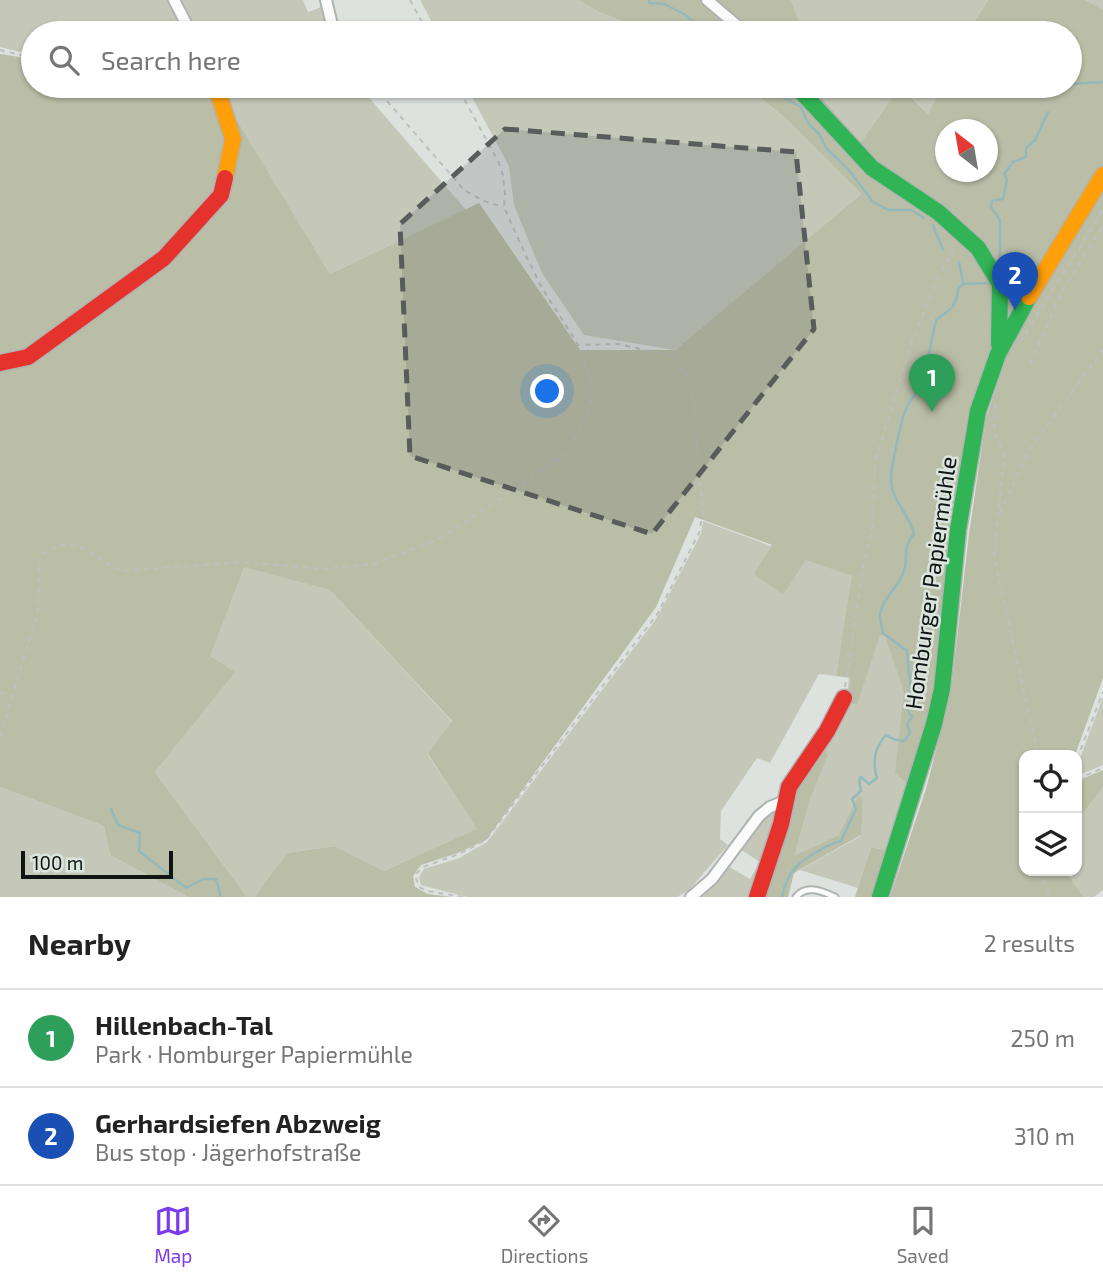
<!DOCTYPE html>
<meta charset="utf-8">
<style>
body{margin:0;font-family:"Exo 2",sans-serif;background:#f2f2f2;color:#222}
.controls{position:absolute;right:21px;bottom:21px;display:grid;overflow:hidden;border-radius:14px;box-shadow:0 2px 5px #0004}
.controls button{width:63px;height:63px;display:grid;place-items:center;padding:0;border:0;border-bottom:2px solid #e0e0e0;background:#fff;color:#222;font:35px sans-serif}
.compass{position:absolute;left:935px;top:119px;width:63px;height:63px;border-radius:50%;background:#fff;box-shadow:0 2px 5px #0004;rotate:329deg}
.scale{position:absolute;left:21px;bottom:18px;width:152px;box-sizing:border-box;padding-left:7px;border:4px solid #101412;border-top:0;font-size:19px;line-height:24px;white-space:nowrap;color:#101412;-webkit-text-stroke:5px #dae5de;paint-order:stroke}
.you{position:absolute;left:548px;top:392px;width:24px;height:24px;margin:-18px;border:5px solid #fff;border-radius:50%;background:#1a73e8;box-shadow:0 0 0 10px #1a73e833}
.badge{display:grid;place-items:center;width:46px;height:46px;border-radius:50%;background:#7c3aed;color:#fff;font-size:23px;font-weight:700}
.pin{position:absolute;translate:-50% -58px;filter:drop-shadow(0 2px 4px #0008)}
.pin::after{content:'';position:absolute;top:37px;width:24px;height:21px;background:inherit;clip-path:polygon(0 0,100% 0,50% 100%)}
.list{margin:0;padding:0;list-style:none}
h2{display:flex;justify-content:space-between;align-items:center;height:91px;margin:0;padding:0 28px;font-size:30px}
h2 small{font-size:23px;font-weight:400;color:#767676}
.list li{display:grid;grid-template-columns:46px 1fr auto;gap:21px;align-items:center;box-sizing:border-box;height:98px;padding:0 28px;border-top:2px solid #e0e0e0}
.list b{display:block;font-size:26px;white-space:nowrap}
.list p{margin:0;font-size:23px;white-space:nowrap;color:#767676}
.list em{font-size:23px;font-style:normal;color:#767676}
.icon{flex:none;width:38px;height:38px;fill:none;stroke:currentColor;stroke-width:2;stroke-linecap:round;stroke-linejoin:round}
.map{position:relative;flex:none;width:1103px;height:897px;overflow:hidden}
.search{position:absolute;background:#fff;box-shadow:0 2px 5px #0004;left:21px;right:21px;top:21px;height:77px;display:flex;align-items:center;gap:18px;box-sizing:border-box;padding:0 24px;border-radius:38px;color:#767676;font-size:26px}
.sheet{height:287px;background:#fff}
nav{display:flex;justify-content:space-around;align-items:center;box-sizing:border-box;height:98px;border-top:2px solid #e0e0e0;background:#fff;font-size:19px;color:#767676}
nav a{display:grid;justify-items:center;gap:4px}
nav .on{color:#7c3aed}
.map>svg:first-child{display:block}
</style>
<div class="map">
<svg width="1103" height="897" viewBox="0 0 1103 897">
<rect width="100%" height="100%" fill="#dde2df"/>
<path fill="#c5c8b9" d="M 0,0 L 171,0 L 187,33 L 33,33 L 33,55 L 0,47 Z
M 178,0 L 303,0 L 308,12 L 324,6 L 330,33 L 195,33 Z
M 420,0 L 578,0 L 599,12 L 654,33 L 438,33 Z
M 791,0 L 988,0 L 967,33 L 799,33 L 799,21 Z
M 1039,0 L 1103,0 L 1103,169 L 988,354 L 921,755 L 889,851 L 871,847 L 858,888 L 800,870 L 861,836 L 839,835 L 794,857 L 785,802 L 847,698 L 849,677 L 988,172 L 988,130 L 1070,86 L 1070,33 Z
M 251,86 L 359,86 L 466,210 L 330,274 L 223,97 Z
M 466,86 L 746,86 L 784,117 L 861,194 L 675,350 L 584,335 L 542,273 L 514,205 L 509,166 Z
M 811,86 L 900,86 L 861,142 Z
M 901,86 L 942,86 L 928,114 Z
M 703,521 L 853,576 L 836,676 L 819,674 L 770,763 L 757,758 L 721,811 L 720,839 L 728,845 L 689,890 L 677,897 L 467,897 L 421,885 L 419,877 L 424,869 L 459,858 L 487,842 L 656,619 L 701,534 Z
M 243,566 L 330,590 L 452,722 L 428,755 L 478,830 L 384,871 L 335,846 L 287,853 L 254,897 L 247,897 L 155,772 L 234,672 L 209,656 Z
M 1103,697 L 1103,765 L 1077,776 L 1077,766 Z
M 0,787 L 104,826 L 110,855 L 188,897 L 0,897 Z
M 1103,787 L 1103,890 L 1094,897 L 1083,897 L 1066,871 L 1077,871 L 1077,821 Z
M 781,808 L 755,897 L 696,897 L 726,865 L 750,879 L 760,862 L 740,849 L 771,810 Z"/>
<path fill="#babea7" fill-rule="evenodd" d="M 578,0 L 791,0 L 799,21 L 799,33 L 654,33 L 599,12 Z
M 988,0 L 1084,0 L 1103,10 L 1103,678 L 1075,755 L 1024,755 L 1024,871 L 1066,871 L 1083,897 L 890,897 L 926,789 L 951,692 L 969,534 L 986,419 L 999,379 L 987,375 L 939,687 L 909,785 L 895,773 L 904,692 L 885,636 L 880,635 L 857,705 L 848,702 L 851,678 L 836,676 L 852,576 L 806,560 L 783,595 L 754,574 L 772,545 L 695,517 L 656,607 L 486,840 L 458,853 L 421,865 L 413,876 L 415,887 L 428,894 L 452,897 L 254,897 L 287,853 L 335,846 L 384,871 L 477,829 L 428,754 L 452,721 L 330,590 L 244,567 L 210,656 L 235,672 L 155,772 L 247,897 L 188,897 L 110,855 L 104,826 L 0,787 L 0,54 L 33,59 L 33,86 L 217,87 L 330,274 L 479,203 L 580,350 L 675,350 L 861,194 L 784,117 L 746,86 L 811,86 L 861,142 L 900,86 L 928,114 L 942,86 L 1070,86 L 1070,33 L 967,33 ZM 946,130 L 988,130 L 988,172 L 946,172 Z
M 820,748 L 828,754 L 810,799 L 794,856 L 839,835 L 858,796 L 863,798 L 861,835 L 794,873 L 788,897 L 762,897 L 788,801 Z
M 1103,770 L 1103,787 L 1077,821 L 1077,781 Z
M 871,847 L 889,851 L 874,897 L 855,897 Z"/>
<g fill="none" stroke-linecap="round" stroke-linejoin="round">
<path stroke="#94b9bc" stroke-width="2.5" d="M 649,0 L 650,3 L 664,4 L 684,14 L 707,32 L 723,33
M 1070,84 L 1103,82
M 768,86 L 771,91 L 801,107 L 808,123 L 820,135 L 826,148 L 849,170 L 873,202 L 888,210 L 911,210 L 924,218
M 933,225 L 943,250
M 959,262 L 963,283
M 1000,270 L 1000,220 L 991,207 L 992,201 L 1003,199 L 1007,179 L 1004,174 L 1013,162 L 1026,157 L 1026,148 L 1035,140 L 1048,112
M 111,809 L 118,825 L 140,833 L 139,851 L 186,888 L 203,879 L 216,879 L 221,897
M 782,897 C 787,872 798,862 820,850 C 827,846 832,843 841,841 L 856,809 L 852,799 L 861,791 L 859,780 L 861,777 L 869,784 L 877,778 C 872,762 874,748 886,735 L 893,739 L 904,741 L 910,733 L 907,724 L 912,717 C 905,708 904,702 911,693 L 907,651 L 883,633 C 882,628 880,621 880,616 C 881,601 896,589 902,576 C 910,561 901,547 914,534 C 910,514 891,501 891,479 C 891,468 901,420 906,409 C 915,388 921,399 918,370 L 928,358 L 936,320 C 949,311 958,305 958,289 L 963,284 L 989,283"/>
<g stroke="#b0b4b1" stroke-width="9">
<path id="lane" d="M 796,897 C 806,884 822,891 835,897"/>
</g>
<g stroke="#b0b4b1" stroke-width="14">
<path id="street" d="M 174,0 L 191,33
M 326,0 L 334,33
M 707,0 L 746,33
M 691,897 L 712,879 L 759,816 L 770,807 L 785,801"/>
</g>
<g stroke="#b0b4b1" stroke-width="19">
<path id="fast" d="M 796,86 L 872,168 L 938,212 L 978,248 L 1000,284 L 999,344
M 880,897 L 934,724 L 942,689 L 958,530 L 978,411 L 998,354 L 1029,297"/>
</g>
<g stroke="#b0b4b1" stroke-width="19">
<path id="slow" d="M 216,86 L 233,139 L 225,178
M 1029,297 L 1103,175"/>
</g>
<g stroke="#b0b4b1" stroke-width="19">
<path id="jam" d="M 0,363 L 28,357 L 164,258 L 221,195 L 225,178
M 757,897 L 781,824 L 789,787 L 827,731 L 844,698"/>
</g>
<path stroke="#bebfbe" stroke-width="2" stroke-dasharray="5 5" stroke-linecap="butt" d="M 410,0 L 428,33
M 0,50 L 33,58
M 374,86 L 464,190 L 484,201 L 503,207
M 1020,342 L 1103,210
M 1030,364 L 1062,291 L 1103,226
M 995,404 L 994,430 L 1004,455 L 994,557 L 1038,755
M 1000,513 L 1030,449 L 1103,350
M 845,687 L 864,562 L 872,531 L 875,463 L 910,347 L 935,283 L 956,245
M 0,693 L 10,694
M 0,737 L 38,611 L 40,556 C 75,529 91,557 122,571 L 243,562 L 322,569 L 374,564 L 439,539 L 568,453 L 591,406 L 590,381 L 582,351 L 542,288 L 526,256 L 504,207 L 505,194 L 503,175 L 498,161 L 457,86
M 1077,759 L 1103,692
M 1077,779 L 1103,768
M 1040,871 L 1050,897
M 463,897 L 427,891 L 419,887 L 415,875 L 423,867 L 459,854 L 486,840 L 658,613 L 699,533 L 703,512 L 692,383 L 673,357 L 619,344 L 580,345"/>
<use href="#lane" stroke="#fafbfa" stroke-width="5"/>
<use href="#street" stroke="#fafbfa" stroke-width="10"/>
<use href="#fast" stroke="#30b455" stroke-width="16"/>
<use href="#slow" stroke="#ff9f0a" stroke-width="16"/>
<use href="#jam" stroke="#e5322d" stroke-width="16"/>
</g>
<path fill="#585c5a" fill-opacity="0.2" stroke="#585c5a" stroke-width="5" stroke-dasharray="14 9" stroke-linejoin="round" d="M 505,129 L 796,152 L 814,329 L 652,534 L 410,456 L 400,224 Z"/>
<g text-anchor="middle" stroke-width="5" stroke-linejoin="round" paint-order="stroke">
<g font-size="23" fill="#101412" stroke="#dae5de">
<text transform="translate(931 583) rotate(-82)" y="8">Homburger Papiermühle</text>
</g>
</g>
</svg>
<div class="controls">
<button><svg class="icon" aria-label="locate" viewBox="0 0 24 24"><circle cx="12" cy="12" r="6"/><path d="M12 2v4M12 18v4M2 12h4M18 12h4"/></svg></button>
<button><svg class="icon" aria-label="layers" viewBox="0 0 24 24"><path d="M12 4l9 5-9 5-9-5zM3 14l9 5 9-5"/></svg></button>
</div>
<svg class="compass" viewBox="-18 -18 36 36"><path d="M0-13l5 13h-10z" fill="#e53935"/><path d="M0 13l5-13h-10z" fill="#767676"/></svg>
<div class="scale">100 m</div>
<div class="you"></div>
<div class="pin badge" style="left:932px;top:412px;background:#2e9e5b">1</div>
<div class="pin badge" style="left:1015px;top:310px;background:#1a4fb4">2</div>
<div class="search"><svg class="icon" aria-label="search" viewBox="0 0 24 24"><circle cx="10" cy="10" r="6"/><path d="M15 15l6 6"/></svg>Search here</div>
</div>
<section class="sheet">
<h2>Nearby<small>2 results</small></h2>
<ul class="list">
<li><span class="badge" style="background:#2e9e5b">1</span><div><b>Hillenbach-Tal</b><p>Park · Homburger Papiermühle</p></div><em>250 m</em></li>
<li><span class="badge" style="background:#1a4fb4">2</span><div><b>Gerhardsiefen Abzweig</b><p>Bus stop · Jägerhofstraße</p></div><em>310 m</em></li>
</ul>
</section>
<nav>
<a class="on"><svg class="icon" aria-label="map" viewBox="0 0 24 24"><path d="M3 6l6-2 6 2 6-2v14l-6 2-6-2-6 2zM9 4v14M15 6v14"/></svg>Map</a>
<a><svg class="icon" aria-label="directions" viewBox="0 0 24 24"><path d="M12 3l9 9-9 9-9-9zM9 14v-3h6M13 9l2 2-2 2"/></svg>Directions</a>
<a><svg class="icon" aria-label="saved" viewBox="0 0 24 24"><path d="M7 4h10v16l-5-4-5 4z"/></svg>Saved</a>
</nav>
